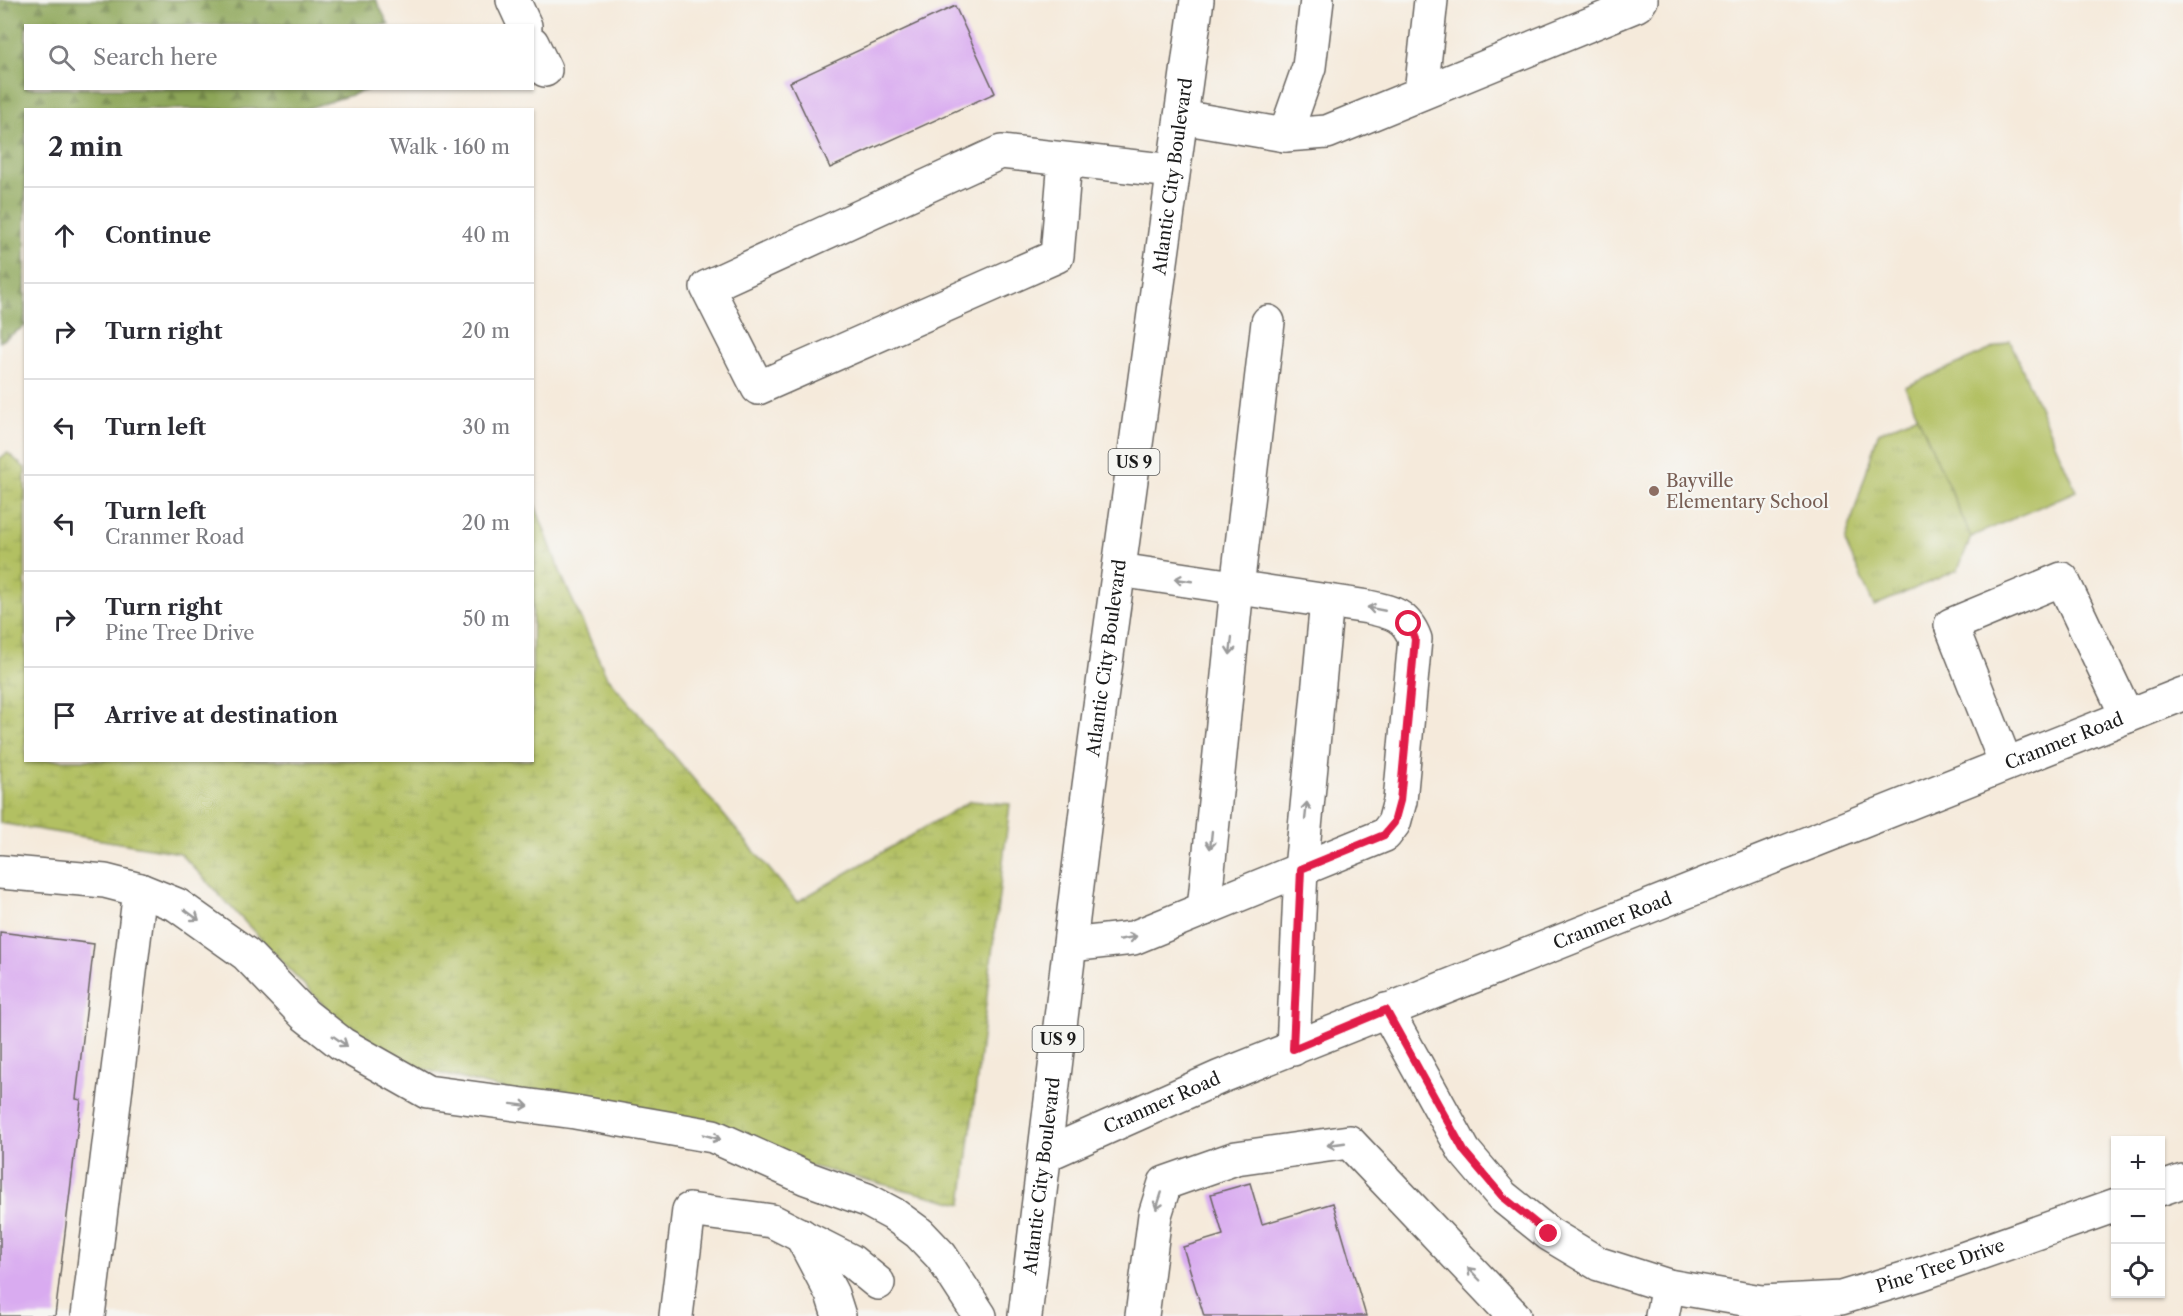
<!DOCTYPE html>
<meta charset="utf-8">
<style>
body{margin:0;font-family:"Libre Caslon Text",serif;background:#f7f7f7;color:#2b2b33}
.controls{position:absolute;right:18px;bottom:18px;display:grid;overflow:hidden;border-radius:0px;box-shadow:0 2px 4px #0004}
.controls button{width:54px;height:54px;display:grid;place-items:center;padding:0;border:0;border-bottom:2px solid #e1e1e2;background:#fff;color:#2b2b33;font:30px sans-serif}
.stop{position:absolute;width:18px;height:18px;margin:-14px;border:4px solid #e11d48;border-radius:50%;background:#fff}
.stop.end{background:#e11d48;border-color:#fff;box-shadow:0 2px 6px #0008}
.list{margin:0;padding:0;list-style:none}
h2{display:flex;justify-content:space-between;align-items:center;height:78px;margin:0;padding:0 24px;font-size:26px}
h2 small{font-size:20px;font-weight:400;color:#7c7c81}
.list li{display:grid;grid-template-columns:39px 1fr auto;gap:18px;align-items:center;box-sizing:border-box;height:96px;padding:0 24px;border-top:2px solid #e1e1e2}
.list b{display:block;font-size:22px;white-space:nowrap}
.list p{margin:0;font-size:20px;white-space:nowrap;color:#7c7c81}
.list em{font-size:20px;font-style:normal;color:#7c7c81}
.icon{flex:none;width:33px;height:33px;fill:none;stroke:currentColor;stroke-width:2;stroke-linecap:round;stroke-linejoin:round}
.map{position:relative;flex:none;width:2183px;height:1316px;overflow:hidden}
.search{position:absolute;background:#fff;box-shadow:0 2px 4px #0004;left:24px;top:24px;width:510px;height:66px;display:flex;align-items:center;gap:15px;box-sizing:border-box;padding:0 21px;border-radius:0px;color:#7c7c81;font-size:22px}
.panel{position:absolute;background:#fff;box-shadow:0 2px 4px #0004;left:24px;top:108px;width:510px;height:654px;border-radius:0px}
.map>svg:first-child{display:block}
</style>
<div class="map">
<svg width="2183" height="1316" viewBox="0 0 2183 1316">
<defs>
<pattern id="grass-tufts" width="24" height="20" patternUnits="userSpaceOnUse" patternTransform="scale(1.5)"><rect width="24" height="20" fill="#b2c062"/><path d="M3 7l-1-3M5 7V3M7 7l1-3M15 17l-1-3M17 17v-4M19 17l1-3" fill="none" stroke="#98a454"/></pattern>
<pattern id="forest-firs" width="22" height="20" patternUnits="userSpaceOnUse" patternTransform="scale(1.5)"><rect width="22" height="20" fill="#8da658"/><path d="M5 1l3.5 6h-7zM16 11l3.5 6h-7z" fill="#728648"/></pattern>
<pattern id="wetland-marsh" width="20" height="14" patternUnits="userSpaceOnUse" patternTransform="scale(1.5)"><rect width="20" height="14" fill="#b2c062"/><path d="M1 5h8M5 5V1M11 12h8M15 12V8" fill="none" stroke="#98a454"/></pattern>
</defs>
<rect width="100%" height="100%" fill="#f6f6f2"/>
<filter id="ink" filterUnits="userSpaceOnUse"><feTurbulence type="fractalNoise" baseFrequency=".0167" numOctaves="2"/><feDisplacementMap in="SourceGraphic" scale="12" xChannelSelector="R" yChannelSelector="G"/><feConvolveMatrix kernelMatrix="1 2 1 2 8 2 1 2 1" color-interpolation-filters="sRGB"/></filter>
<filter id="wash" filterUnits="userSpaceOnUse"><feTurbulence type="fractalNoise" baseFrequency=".008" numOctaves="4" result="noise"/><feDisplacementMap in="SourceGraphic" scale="24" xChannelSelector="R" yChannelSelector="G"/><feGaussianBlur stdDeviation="1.35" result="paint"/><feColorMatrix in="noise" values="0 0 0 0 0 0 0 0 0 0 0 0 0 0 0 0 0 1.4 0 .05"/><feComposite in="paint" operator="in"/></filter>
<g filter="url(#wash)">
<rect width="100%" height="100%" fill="#f5eadb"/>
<path fill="url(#grass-tufts)" stroke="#676e3f" stroke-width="1.5" d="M 1918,415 L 1971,537 L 1958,570 L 1874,606 L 1845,542 L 1878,433 Z"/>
<path fill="url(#forest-firs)" stroke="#54613a" stroke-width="1.5" d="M 0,0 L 376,0 L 389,25 L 26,26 L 26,88 L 370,89 L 306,109 L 26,110 L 25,326 L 0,342 Z"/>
<path fill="url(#wetland-marsh)" stroke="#676e3f" stroke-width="1.5" d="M 8,453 L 25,468 L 26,760 L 532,760 L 533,500 L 561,574 L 606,675 L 797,902 L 970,801 L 1010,804 L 962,1204 L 371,1056 L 180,853 L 0,823 L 0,458 Z"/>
<path fill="#b2c062" stroke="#676e3f" stroke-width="1.5" d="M 2010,341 L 2076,491 L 1971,537 L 1905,387 Z"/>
<g id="blocks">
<path fill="#d9abf0" d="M 955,6 L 995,93 L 830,168 L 790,82 Z
M 0,932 L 94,944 L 76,1099 L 81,1100 L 55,1316 L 0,1316 Z
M 1250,1183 L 1262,1224 L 1333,1203 L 1366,1316 L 1204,1316 L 1183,1247 L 1223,1235 L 1211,1194 Z"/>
</g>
</g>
<g filter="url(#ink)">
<use href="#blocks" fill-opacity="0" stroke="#68645f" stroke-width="1.5"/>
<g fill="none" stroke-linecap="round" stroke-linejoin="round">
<g stroke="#68645f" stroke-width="36">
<g id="minor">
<path d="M 513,0 L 525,26"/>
<path d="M 532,43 L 545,70"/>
<path d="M 1421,93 L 1431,0"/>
<path d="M 1181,117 L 1285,135 L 1327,132 L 1637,5 L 1641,0"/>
<path d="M 1285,135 L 1309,67 L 1317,0"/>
<path d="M 1065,160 L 1057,256 L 758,388 L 707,287 L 1001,152 L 1173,171"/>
<path d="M 2006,764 L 1951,625 L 2062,579 L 2127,716"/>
<path d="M 0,872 L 105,881 L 140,890 L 177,905 L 246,954 L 305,1015 L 342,1044 L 427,1092 L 575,1112 L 713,1136 L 806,1178 L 867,1200 L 893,1214 L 919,1233 L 941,1256 L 980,1316"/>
<path d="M 1204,909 L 1237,588 L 1268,322"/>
<path d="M 1070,945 L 1133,938 L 1385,835 L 1394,823 L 1400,801 L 1415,639 C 1406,615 1392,612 1368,607 L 1119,570"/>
<path id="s1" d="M 1386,1010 L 1464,1151 L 1502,1196 L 1549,1234 L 1599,1264 L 1668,1286 L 1761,1302 L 1841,1298 L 1920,1274 L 2116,1205"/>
<path d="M 1293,1049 L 1301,869 L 1327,601"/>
<path id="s2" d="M 1045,1155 L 1220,1077 L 2183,694"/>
<path d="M 2160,1189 L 2183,1181"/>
<path d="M 801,1235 L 832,1294 L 839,1316"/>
<path d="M 88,1316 L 140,890"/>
<path d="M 676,1316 L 689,1210 L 772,1221 L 851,1261 L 878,1283"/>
<path d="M 1142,1316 L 1155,1215 L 1165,1183 L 1236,1158 L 1349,1142 L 1514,1316"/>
<path d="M 1662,1316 L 1668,1286"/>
</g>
</g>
<g stroke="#68645f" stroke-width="36">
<g id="highway">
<path id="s3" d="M 1025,1316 L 1089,786 L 1197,0"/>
</g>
</g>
<use href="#minor" stroke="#fff" stroke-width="33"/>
<use href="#highway" stroke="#fff" stroke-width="33"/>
</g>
<defs><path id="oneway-shaft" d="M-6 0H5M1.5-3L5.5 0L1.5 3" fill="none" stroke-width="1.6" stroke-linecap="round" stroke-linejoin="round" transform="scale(1.5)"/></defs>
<g stroke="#999">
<use href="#oneway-shaft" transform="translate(1183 580) rotate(-172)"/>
<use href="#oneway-shaft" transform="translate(1376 609) rotate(-169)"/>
<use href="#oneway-shaft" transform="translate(1231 646) rotate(96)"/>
<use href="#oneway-shaft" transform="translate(1306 811) rotate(-84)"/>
<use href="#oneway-shaft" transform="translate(1211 840) rotate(96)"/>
<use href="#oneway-shaft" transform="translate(192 915) rotate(36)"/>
<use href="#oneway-shaft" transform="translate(1128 938) rotate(-11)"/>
<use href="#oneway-shaft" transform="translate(340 1041) rotate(35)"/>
<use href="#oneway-shaft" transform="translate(520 1105) rotate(7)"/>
<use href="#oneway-shaft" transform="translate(712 1137) rotate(16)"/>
<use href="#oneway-shaft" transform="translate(1336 1144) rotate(172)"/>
<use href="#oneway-shaft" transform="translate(1159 1201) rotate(108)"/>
<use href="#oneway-shaft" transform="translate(1474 1274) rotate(-134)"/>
</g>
</g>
<g fill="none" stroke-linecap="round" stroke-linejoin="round" filter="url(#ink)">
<path stroke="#e11d48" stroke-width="8" d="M 1409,624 L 1415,639 L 1400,801 L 1394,823 L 1384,835 L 1301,869 L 1293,1049 L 1386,1010 L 1464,1151 L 1502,1196 L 1549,1234"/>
</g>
<circle fill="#8d6e63" stroke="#f6f6f2" stroke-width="2" cx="1654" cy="491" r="6"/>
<g text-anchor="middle" stroke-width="4.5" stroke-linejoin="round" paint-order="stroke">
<g fill="#f6f6f2" stroke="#5d5d5c" stroke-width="1.5">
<rect x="1108.5" y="449" width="51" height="26" rx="4.5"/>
<rect x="1032.5" y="1026" width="51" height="26" rx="4.5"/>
</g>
<g font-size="16" font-weight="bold" fill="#1c1c1c">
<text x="1134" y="468">US 9</text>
<text x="1058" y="1045">US 9</text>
</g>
<g font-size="18" fill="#1c1c1c" stroke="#f6f6f2">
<text dy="6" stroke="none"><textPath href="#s3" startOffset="1149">Atlantic City Boulevard</textPath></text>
<text dy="6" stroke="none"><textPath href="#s3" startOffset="663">Atlantic City Boulevard</textPath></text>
<text dy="6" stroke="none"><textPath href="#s2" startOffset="1100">Cranmer Road</textPath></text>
<text dy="6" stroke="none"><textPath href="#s2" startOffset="614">Cranmer Road</textPath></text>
<text dy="6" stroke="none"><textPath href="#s2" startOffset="128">Cranmer Road</textPath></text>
<text dy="6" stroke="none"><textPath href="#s3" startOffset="141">Atlantic City Boulevard</textPath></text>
<text dy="6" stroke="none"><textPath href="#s1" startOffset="690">Pine Tree Drive</textPath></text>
</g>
<g font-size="18" fill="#785e54" stroke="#f6f6f2" text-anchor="start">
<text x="1666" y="487">Bayville<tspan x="1666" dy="21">Elementary School</tspan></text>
</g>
</g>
</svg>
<div class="controls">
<button>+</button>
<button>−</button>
<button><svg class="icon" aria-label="locate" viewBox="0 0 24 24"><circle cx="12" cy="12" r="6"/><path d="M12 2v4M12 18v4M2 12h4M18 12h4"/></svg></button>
</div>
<div class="stop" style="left:1409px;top:624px"></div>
<div class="stop end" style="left:1549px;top:1234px"></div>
<div class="search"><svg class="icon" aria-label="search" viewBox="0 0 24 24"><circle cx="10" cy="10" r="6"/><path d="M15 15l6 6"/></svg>Search here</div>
<section class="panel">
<h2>2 min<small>Walk · 160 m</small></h2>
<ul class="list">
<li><svg class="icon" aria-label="ahead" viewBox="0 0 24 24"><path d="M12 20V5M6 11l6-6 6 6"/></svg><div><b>Continue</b></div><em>40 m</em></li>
<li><svg class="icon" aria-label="right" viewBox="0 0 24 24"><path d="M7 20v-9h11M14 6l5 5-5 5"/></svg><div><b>Turn right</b></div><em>20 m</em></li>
<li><svg class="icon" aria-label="left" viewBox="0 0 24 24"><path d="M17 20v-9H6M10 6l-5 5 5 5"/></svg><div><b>Turn left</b></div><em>30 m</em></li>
<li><svg class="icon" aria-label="left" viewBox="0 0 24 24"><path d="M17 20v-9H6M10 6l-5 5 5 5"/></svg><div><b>Turn left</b><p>Cranmer Road</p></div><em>20 m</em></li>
<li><svg class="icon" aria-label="right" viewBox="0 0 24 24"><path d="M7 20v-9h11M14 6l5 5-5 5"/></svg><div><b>Turn right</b><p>Pine Tree Drive</p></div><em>50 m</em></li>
<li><svg class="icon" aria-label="arrive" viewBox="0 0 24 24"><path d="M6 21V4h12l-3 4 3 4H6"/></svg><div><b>Arrive at destination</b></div></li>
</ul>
</section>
</div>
